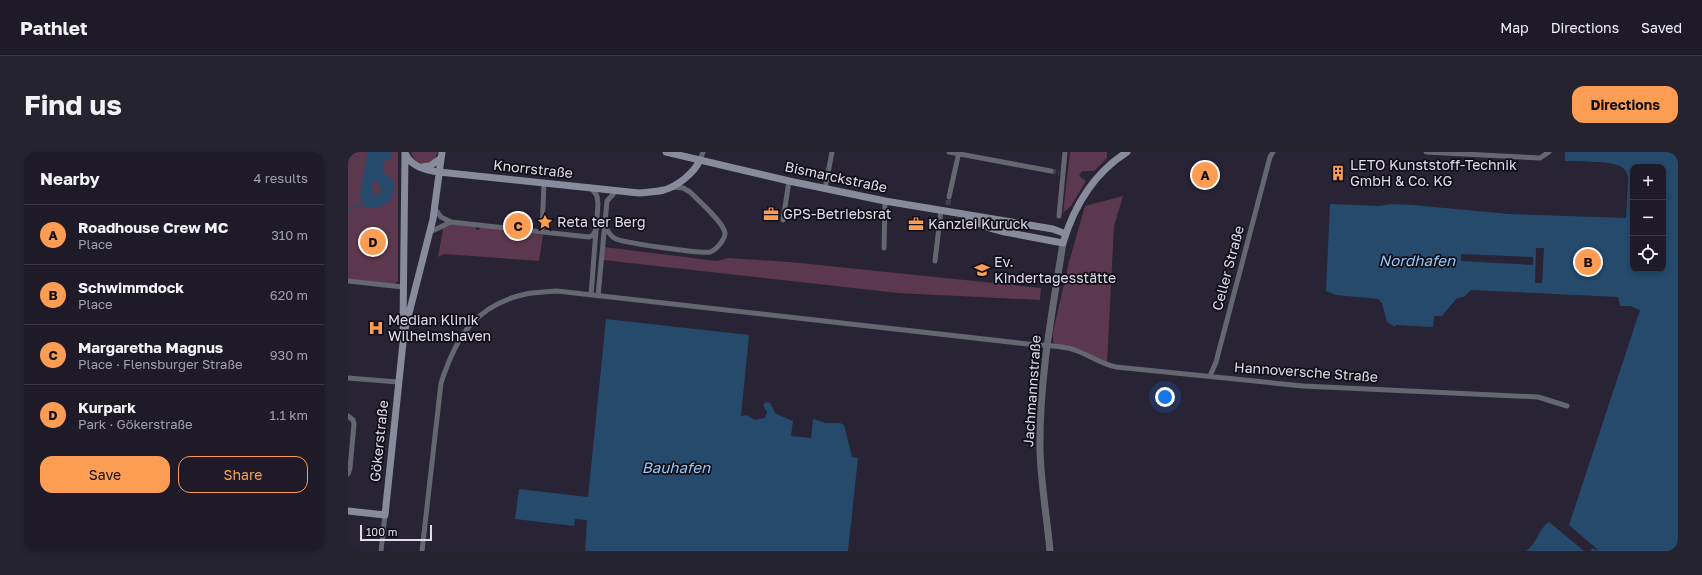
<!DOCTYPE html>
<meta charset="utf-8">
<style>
body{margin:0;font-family:"Golos Text",sans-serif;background:#262330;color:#f1f3f6}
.controls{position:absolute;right:12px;top:12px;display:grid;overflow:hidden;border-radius:8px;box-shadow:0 2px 6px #0003}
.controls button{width:36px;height:36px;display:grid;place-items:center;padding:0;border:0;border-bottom:1px solid #3c3845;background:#1e1a28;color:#f1f3f6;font:20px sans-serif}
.scale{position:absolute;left:12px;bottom:10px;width:72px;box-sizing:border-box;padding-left:4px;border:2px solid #e0ddea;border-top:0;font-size:11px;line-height:14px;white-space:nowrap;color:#e0ddea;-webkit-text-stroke:3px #100e16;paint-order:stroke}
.you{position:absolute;left:817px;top:245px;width:14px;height:14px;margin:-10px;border:3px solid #fff;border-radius:50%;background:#1a73e8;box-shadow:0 0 0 6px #1a73e833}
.badge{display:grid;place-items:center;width:26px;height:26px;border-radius:50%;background:#fd9d54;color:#111;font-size:13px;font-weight:700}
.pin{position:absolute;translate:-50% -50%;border:2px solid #fff;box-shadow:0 1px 4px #0006}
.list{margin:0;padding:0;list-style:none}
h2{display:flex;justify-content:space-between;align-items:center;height:52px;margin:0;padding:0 16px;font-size:17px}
h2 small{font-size:13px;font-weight:400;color:#a1a1a8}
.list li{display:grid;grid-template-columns:26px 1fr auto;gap:12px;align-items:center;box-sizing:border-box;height:60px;padding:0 16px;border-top:1px solid #3c3845}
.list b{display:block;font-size:15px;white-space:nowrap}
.list p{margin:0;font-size:13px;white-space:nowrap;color:#a1a1a8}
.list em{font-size:13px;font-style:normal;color:#a1a1a8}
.actions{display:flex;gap:8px;padding:12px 16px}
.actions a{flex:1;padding:9px 0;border:1px solid #fd9d54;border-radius:12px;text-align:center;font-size:14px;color:#fd9d54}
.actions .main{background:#fd9d54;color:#111}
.icon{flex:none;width:22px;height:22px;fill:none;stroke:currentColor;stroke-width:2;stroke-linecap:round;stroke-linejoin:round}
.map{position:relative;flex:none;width:1330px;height:399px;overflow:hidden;border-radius:12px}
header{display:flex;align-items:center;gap:24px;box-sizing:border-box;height:56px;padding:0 20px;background:#1e1a28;border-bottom:1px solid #3c3845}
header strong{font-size:19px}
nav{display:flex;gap:22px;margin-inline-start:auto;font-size:14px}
.intro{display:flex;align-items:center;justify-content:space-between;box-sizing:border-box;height:96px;padding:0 24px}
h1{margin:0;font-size:28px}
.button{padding:10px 18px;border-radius:12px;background:#fd9d54;color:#111;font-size:14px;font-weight:700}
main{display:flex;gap:24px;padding:0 24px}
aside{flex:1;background:#1e1a28;border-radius:12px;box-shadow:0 2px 6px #0003}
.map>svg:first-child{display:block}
</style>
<header>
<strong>Pathlet</strong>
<nav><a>Map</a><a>Directions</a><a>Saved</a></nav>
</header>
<div class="intro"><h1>Find us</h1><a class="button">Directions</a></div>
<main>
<aside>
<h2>Nearby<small>4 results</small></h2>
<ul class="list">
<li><span class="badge">A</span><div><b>Roadhouse Crew MC</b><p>Place</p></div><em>310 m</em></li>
<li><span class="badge">B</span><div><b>Schwimmdock</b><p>Place</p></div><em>620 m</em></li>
<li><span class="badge">C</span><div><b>Margaretha Magnus</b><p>Place · Flensburger Straße</p></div><em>930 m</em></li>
<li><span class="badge">D</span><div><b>Kurpark</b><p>Park · Gökerstraße</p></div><em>1.1 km</em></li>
</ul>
<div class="actions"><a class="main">Save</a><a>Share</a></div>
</aside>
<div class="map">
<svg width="1330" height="399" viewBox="0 0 1330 399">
<rect width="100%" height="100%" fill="#282335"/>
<path fill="#5b384d" d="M 0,0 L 50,0 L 50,129 L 46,132 L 0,127 Z
M 63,0 L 90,0 L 85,10 C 74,13 66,12 63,0 Z
M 722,0 L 759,0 L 759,6 L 746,19 L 734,19 L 731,24 L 738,29 L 723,54 L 715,61 Z
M 775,44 L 766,74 L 759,212 L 727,198 L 705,191 L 705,180 L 721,110 L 737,54 Z
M 96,71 L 128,75 L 128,78 L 131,78 L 132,75 L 195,83 L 191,109 L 96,102 L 90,105 Z
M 256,95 L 369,109 L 380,106 L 442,110 L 693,136 L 692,148 L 550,141 L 255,108 Z"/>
<path fill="#254a6c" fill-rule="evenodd" d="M 19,0 L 44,0 L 44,5 L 36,10 C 34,19 36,24 45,27 L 46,36 L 43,48 C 34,55 24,59 14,53 C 9,32 19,20 19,0 ZM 27,30 L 30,30 L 33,38 L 32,42 L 25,43 L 24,31 Z
M 1217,0 L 1330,0 L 1330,399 L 1242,399 L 1245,396 L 1248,398 L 1249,397 L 1221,373 L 1292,158 L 1282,154 L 1272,154 L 1270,145 L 1123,138 L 1116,145 L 1109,146 L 1094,164 L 1086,164 L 1085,175 L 1048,173 L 1047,175 L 1039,170 L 1034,151 L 1030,147 L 988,143 L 978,139 L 982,52 L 1031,54 L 1044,52 L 1065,53 L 1161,62 L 1278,66 L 1280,27 C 1279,23 1279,19 1275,16 C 1267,8 1229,10 1217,9 ZM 1285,15 L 1315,15 L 1315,117 L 1285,117 Z
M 258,167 L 401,183 L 393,264 L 399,263 L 407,268 L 417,266 L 419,260 L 415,253 L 418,250 L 422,251 L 428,262 L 445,269 L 443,284 L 463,286 L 465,267 L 478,271 L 492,271 L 496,273 L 504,305 L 510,306 L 500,399 L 237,399 L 239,368 L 227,367 L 226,374 L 167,367 L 171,337 L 240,345 Z
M 1201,370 L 1236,399 L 1178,399 C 1189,392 1190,377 1201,370 Z"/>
<path fill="#282335" d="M 1188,96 L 1196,96 L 1194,131 L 1187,131 Z
M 1113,102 L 1185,105 L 1185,113 L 1113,109 Z"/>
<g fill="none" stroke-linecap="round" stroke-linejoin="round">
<path stroke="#254a6c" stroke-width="1.5" d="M 0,57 L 14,53"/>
<path stroke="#443f50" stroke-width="5" stroke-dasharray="5 2.5" stroke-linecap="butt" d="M 703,19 L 711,21
M 600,53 L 601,45"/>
<path stroke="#646770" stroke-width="5" d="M 601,0 L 703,19
M 1078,0 L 1192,6 L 1201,0
M 352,8 L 355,0
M 477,37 L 484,0
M 601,45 L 611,0
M 87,57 L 93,65 L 103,70 L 241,85 L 245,83 L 249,76
M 711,64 L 717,0
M 435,68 L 441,29
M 257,73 C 259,79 262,84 268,87 C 277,91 354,102 362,100 C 368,98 377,88 377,81 C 376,71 350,48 342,40 L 335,36 L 324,35
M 82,80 L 103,70
M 194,80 L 196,31
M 536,96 L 537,49
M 587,109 L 593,58
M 0,129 L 55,135
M 243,143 L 250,52 L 249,44 L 244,37
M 250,144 L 259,49 L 268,39
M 862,224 L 868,210 L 922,5 L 925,0
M 0,226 L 50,230
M 0,264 L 5,268 L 6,272 L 2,316 L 0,322
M 33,399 L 37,363
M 74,399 L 93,231 C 108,185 127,153 178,142 C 188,140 199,140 209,139 L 680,192 C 695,194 711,193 727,198 C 741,203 753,212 768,215 L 955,234 L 1190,245 L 1219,254"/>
<path stroke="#646770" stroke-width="7" d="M 702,399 C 699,366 693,332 692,299 C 691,228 704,161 715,91"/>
<path stroke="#878b9b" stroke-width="7" d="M 318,0 L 441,29 L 537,49 L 705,77 L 718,82
M 57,1 C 63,15 78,18 91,20 L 291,41 C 299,40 308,40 316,38 C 330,34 346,21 352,8
M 74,15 L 82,14 L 93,6
M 617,65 L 642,76 L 657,80 L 715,91 C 726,54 746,21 779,0
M 55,175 L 57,2
M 0,359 L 37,363 L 56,181 L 85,67 L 94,0"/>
</g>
<defs>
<g id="building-bare" transform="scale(1.2)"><path d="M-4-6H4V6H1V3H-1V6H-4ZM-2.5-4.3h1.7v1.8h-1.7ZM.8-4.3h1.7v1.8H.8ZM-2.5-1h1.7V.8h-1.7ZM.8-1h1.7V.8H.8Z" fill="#fd9d54" stroke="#100e16" stroke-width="2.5" paint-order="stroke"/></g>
<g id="office-bare" transform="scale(1.2)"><path d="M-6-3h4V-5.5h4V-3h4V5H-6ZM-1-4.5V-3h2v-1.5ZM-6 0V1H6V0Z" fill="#fd9d54" stroke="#100e16" stroke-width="2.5" paint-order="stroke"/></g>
<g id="sight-bare" transform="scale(1.2)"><path d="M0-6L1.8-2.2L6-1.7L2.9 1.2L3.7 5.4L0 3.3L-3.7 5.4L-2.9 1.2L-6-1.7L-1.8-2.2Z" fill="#fd9d54" stroke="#100e16" stroke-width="2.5" paint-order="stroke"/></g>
<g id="school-bare" transform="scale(1.2)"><path d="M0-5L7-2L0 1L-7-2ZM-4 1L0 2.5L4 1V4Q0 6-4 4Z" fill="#fd9d54" stroke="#100e16" stroke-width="2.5" paint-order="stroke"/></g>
<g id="hospital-bare" transform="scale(1.2)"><path d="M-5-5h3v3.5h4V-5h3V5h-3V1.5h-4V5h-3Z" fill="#fd9d54" stroke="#100e16" stroke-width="2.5" paint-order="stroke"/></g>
</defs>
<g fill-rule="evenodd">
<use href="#building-bare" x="990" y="21"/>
<use href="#office-bare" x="423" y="62"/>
<use href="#sight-bare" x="197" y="70"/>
<use href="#office-bare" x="568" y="72"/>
<use href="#school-bare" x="634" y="118"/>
<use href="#hospital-bare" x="28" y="176"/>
</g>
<g text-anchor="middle" stroke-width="3.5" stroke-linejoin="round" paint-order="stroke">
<g font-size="14" fill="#e0ddea" stroke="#100e16" text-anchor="start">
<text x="1002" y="18">LETO Kunststoff-Technik<tspan x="1002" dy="16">GmbH &amp; Co. KG</tspan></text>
<text x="435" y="67">GPS-Betriebsrat</text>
<text x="209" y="75">Reta ter Berg</text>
<text x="580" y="77">Kanzlei Kuruck</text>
<text x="646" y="115">Ev.<tspan x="646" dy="16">Kindertagesstätte</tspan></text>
<text x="40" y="173">Median Klinik<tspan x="40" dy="16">Wilhelmshaven</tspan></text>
</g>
<g font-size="14" fill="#e0ddea" stroke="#100e16">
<text transform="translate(185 17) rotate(6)" y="5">Knorrstraße</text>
<text transform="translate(488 25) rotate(12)" y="5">Bismarckstraße</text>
<text transform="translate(880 116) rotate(-75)" y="5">Celler Straße</text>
<text transform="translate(958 220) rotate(4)" y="5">Hannoversche Straße</text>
<text transform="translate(684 239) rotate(-86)" y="5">Jachmannstraße</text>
<text transform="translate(31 289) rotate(-84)" y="5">Gökerstraße</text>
</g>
<g font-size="15" font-style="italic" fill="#99c8f6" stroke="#100e16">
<text x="1069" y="114">Nordhafen</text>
<text x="328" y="321">Bauhafen</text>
</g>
</g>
</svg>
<div class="controls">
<button>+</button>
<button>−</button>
<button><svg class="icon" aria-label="locate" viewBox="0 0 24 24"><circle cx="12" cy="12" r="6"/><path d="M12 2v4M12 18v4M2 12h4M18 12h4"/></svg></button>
</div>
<div class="scale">100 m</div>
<div class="you"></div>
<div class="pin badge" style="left:857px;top:23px">A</div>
<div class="pin badge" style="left:1240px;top:110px">B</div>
<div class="pin badge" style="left:170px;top:74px">C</div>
<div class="pin badge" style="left:25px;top:90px">D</div>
</div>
</main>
